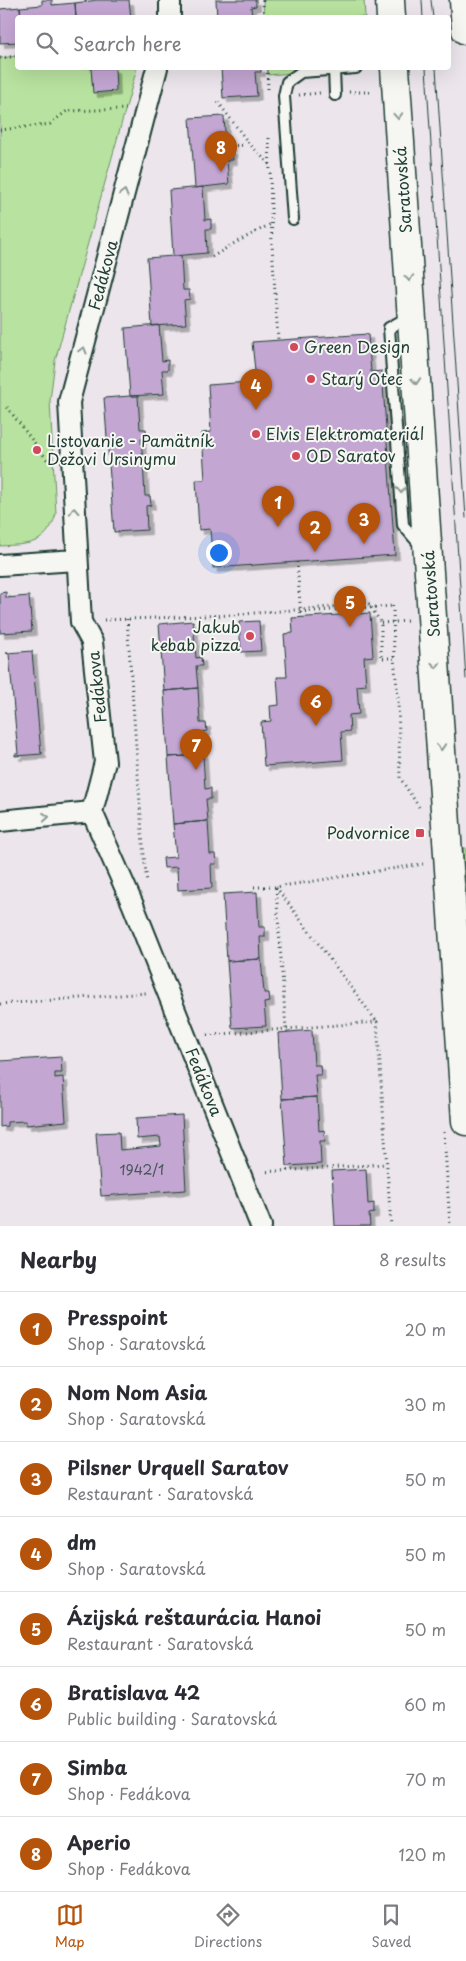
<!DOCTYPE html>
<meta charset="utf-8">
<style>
body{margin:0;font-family:"Playpen Sans",sans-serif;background:#f2f2f3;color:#2b2b33}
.you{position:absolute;left:218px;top:552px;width:18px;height:18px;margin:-12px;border:4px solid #fff;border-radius:50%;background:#1a73e8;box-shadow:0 0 0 8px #1a73e833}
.badge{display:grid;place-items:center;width:32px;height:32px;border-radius:50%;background:#b45309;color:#fff;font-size:16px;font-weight:700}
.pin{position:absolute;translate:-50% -41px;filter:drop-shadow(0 1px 2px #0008)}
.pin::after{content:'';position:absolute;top:26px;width:18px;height:15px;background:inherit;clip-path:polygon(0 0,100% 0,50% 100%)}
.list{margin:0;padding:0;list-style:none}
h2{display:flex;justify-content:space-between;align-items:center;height:65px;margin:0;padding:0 20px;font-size:21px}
h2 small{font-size:16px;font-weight:400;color:#7c7c81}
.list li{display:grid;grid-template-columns:32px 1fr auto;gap:15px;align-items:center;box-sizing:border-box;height:75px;padding:0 20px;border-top:1px solid #e1e1e2}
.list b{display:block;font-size:19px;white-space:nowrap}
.list p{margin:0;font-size:16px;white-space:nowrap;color:#7c7c81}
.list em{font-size:16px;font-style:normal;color:#7c7c81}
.icon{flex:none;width:28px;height:28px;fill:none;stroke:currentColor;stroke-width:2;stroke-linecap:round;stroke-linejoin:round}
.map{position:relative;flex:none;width:466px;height:1226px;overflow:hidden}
.search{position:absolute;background:#fff;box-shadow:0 5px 20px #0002;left:15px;right:15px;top:15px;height:55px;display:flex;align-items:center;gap:12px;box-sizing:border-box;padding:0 18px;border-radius:5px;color:#7c7c81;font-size:19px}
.sheet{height:665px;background:#fff}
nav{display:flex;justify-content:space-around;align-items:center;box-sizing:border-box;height:70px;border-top:1px solid #e1e1e2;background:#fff;font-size:14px;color:#7c7c81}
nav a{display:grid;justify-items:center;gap:2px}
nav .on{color:#b45309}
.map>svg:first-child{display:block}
</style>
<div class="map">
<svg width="466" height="1226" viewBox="0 0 466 1226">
<defs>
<filter id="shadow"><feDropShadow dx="4.5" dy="4.5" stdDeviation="0" flood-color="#0004"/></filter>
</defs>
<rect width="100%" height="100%" fill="#ece6ec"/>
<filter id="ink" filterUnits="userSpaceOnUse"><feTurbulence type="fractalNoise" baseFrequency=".02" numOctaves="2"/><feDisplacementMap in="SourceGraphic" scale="10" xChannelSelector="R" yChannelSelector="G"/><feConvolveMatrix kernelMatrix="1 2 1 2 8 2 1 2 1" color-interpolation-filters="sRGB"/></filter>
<g filter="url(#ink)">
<path fill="#b8e29f" stroke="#6c906a" d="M 263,0 L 364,0 L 365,17 L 264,17 Z
M 17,56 L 18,68 L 137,68 L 55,361 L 50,401 L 56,514 C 46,546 29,544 0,546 L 0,58 Z
M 267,68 L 356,68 L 268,75 Z
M 463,848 L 466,848 L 466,909 Z"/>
<path fill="#c3a6d2" stroke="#1f3d34" filter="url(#shadow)" d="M 42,0 L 52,0 L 52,5 L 75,3 L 76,18 L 21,18 L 20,7 L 42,5 Z
M 97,0 L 129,0 L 131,18 L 76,18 L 75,3 Z
M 216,0 L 256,0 L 256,6 L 251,7 L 252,18 L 217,18 Z
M 20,7 L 21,18 L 18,18 L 18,42 L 0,43 L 0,9 Z
M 91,68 L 115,68 L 116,91 L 93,93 Z
M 221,68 L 261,68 L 261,72 L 255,72 L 257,96 L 223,98 Z
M 224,116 L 226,150 L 232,150 L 233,160 L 227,160 L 229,184 L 195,188 L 190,118 Z
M 203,187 L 205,220 L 211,219 L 211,229 L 206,229 L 207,253 L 173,256 L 169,190 Z
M 173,256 L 181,256 L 183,290 L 189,290 L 190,299 L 184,300 L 186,324 L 152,326 L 147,258 Z
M 159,325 L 162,361 L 168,360 L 168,370 L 162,370 L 164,394 L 130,396 L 125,328 Z
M 368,334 L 371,372 L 382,371 L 395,555 L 213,568 L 210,529 L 199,530 L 196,480 L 205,480 L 202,433 L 211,432 L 208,385 L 249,382 L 249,372 L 255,371 L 252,342 Z
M 130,396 L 138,396 L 140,429 L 146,429 L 147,438 L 141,439 L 143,461 L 109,464 L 104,398 Z
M 143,461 L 145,496 L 150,496 L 151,505 L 146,506 L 147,530 L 114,532 L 109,464 Z
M 6,592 L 6,598 L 29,596 L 32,631 L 0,633 L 0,593 Z
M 370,613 L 373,656 L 364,657 L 366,685 L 357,686 L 359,714 L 349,715 L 350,731 L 341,732 L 343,760 L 264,766 L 261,722 L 271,721 L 270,706 L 279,705 L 277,677 L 287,677 L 284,634 L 293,633 L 292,618 Z
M 193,621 L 196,658 L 201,657 L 202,666 L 196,666 L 198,688 L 164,691 L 159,624 Z
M 259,621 L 261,651 L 241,652 L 239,622 Z
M 33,651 L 32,652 L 41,753 L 42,752 L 42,754 L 15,756 L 15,754 L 18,754 L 9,654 L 6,653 Z
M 198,688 L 200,723 L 206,723 L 207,731 L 201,732 L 203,755 L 168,757 L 164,691 Z
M 203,755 L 205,789 L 211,788 L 211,799 L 206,799 L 208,821 L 173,824 L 168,757 Z
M 208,821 L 210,854 L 215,854 L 216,864 L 211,864 L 212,888 L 178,890 L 177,867 L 164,868 L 163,858 L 176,857 L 173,824 Z
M 257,892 L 259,927 L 265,927 L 265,937 L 260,937 L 261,959 L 227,961 L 223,894 Z
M 261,959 L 264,993 L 269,993 L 270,1002 L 264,1003 L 266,1026 L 232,1028 L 227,961 Z
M 312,1030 L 314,1065 L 320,1065 L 321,1075 L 315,1075 L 317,1097 L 282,1099 L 278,1033 Z
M 61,1057 L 62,1073 L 55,1073 L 55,1078 L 63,1077 L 66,1121 L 26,1125 L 26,1121 L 7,1122 L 7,1126 L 0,1127 L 0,1061 Z
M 317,1097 L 319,1131 L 324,1130 L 325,1141 L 320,1141 L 321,1164 L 287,1166 L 282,1099 Z
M 182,1115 L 186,1190 L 101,1196 L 96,1133 L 119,1132 L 120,1150 L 161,1146 L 160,1137 L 137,1139 L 136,1118 Z
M 366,1169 L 368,1204 L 374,1203 L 374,1213 L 369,1214 L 370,1226 L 335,1226 L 332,1171 Z"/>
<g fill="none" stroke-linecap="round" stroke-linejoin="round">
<g stroke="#1f3d34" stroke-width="14">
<path id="lane" d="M 334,69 L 335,95
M 293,219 L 284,96 L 287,82 L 301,72 L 356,68
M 409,317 L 389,328 L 403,525 L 421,546"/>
</g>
<g stroke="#1f3d34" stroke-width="24">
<path id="street" d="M 170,0 L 170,18
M 157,68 L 69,402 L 81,622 L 92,642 L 105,762 L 92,812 L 133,905 L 261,1226
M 0,565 L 76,560
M 0,821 L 92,812"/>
</g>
<g stroke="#1f3d34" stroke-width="31">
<path id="secondary" d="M 390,0 L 391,18
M 464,0 L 466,30
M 395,68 L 466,1121"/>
</g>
<path stroke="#1f3d34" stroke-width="3" stroke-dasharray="1 4" stroke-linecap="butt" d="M 263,0 L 264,18
M 0,58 L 18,56
M 267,68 L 268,89
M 349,92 L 371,92
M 299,95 L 320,93
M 218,102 L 247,141 L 270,165
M 0,130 L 50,124 L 67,111 L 126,109
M 269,138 L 272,244 L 278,340
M 226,146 L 246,145
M 212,257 L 233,244 L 271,224
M 7,407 L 52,466
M 393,606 L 394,658
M 127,619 L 143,846 L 147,883
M 104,620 L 230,615 L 369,604 L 381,623 L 381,658 L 394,658 L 398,698 L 400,778 L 419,807
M 381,623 L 408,621
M 254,887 L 276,887 L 423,864
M 276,887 L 377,1022
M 276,888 L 286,1029
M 0,1004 L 146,993
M 207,1035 L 377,1022 L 391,1226
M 444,1132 L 450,1226
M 262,1172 L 386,1164"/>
<use href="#lane" stroke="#f6f6f2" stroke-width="10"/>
<use href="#street" stroke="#f6f6f2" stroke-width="20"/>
<use href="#secondary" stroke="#f6f6f2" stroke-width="28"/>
<path stroke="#1f3d34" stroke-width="1" d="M 422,0 L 423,18
M 431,0 L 433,18
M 426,68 L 466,679
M 436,68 L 466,518"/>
<path stroke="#1f3d34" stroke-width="3" stroke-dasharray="1 4" stroke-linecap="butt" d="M 297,562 L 301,617
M 300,612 L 393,606"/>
</g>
<defs><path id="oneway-chevron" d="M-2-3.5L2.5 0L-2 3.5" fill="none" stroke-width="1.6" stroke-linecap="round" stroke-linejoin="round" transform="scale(1.25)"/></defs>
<g stroke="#8a9a93">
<use href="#oneway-chevron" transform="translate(398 116) rotate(86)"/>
<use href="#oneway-chevron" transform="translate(124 193) rotate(-75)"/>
<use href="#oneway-chevron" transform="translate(409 278) rotate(86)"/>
<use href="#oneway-chevron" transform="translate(83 350) rotate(-75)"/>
<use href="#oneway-chevron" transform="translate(416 381) rotate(86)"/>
<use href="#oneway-chevron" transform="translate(401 490) rotate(86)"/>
<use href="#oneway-chevron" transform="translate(74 511) rotate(-93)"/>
<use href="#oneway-chevron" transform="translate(436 665) rotate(86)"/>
<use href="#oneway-chevron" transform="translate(441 747) rotate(86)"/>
<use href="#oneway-chevron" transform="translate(46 817) rotate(-5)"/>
</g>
</g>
<g fill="#d1495b" stroke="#f6f6f2" stroke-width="2">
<circle cx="294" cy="347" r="5"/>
<circle cx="311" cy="379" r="5"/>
<circle cx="256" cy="434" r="5"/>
<circle cx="37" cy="450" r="5"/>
<circle cx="296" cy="456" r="5"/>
<circle cx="250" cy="636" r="5"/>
<rect x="415" y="828" width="10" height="10" rx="2.5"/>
</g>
<g text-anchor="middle" stroke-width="4" stroke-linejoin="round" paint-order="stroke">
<g font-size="14" fill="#48575c">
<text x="142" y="1175">1942/1</text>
</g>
<g font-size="16" fill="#1f3d34" stroke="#f6f6f2">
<text transform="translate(403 190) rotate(-94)" y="6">Saratovská</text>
<text transform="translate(103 275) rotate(-75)" y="6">Fedákova</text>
<text transform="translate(431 594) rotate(-94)" y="6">Saratovská</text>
<text transform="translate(97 687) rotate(-96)" y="6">Fedákova</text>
<text transform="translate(204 1082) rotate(68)" y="6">Fedákova</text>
</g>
<g font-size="16" fill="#1f3d34" stroke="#f6f6f2" text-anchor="start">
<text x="304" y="353">Green Design</text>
<text x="321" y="385">Starý Otec</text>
<text x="266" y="440">Elvis Elektromateriál</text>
<text x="47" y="447">Listovanie - Pamätník<tspan x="47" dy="18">Dežovi Ursinymu</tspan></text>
<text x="306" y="462">OD Saratov</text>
<text x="240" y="633" text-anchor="end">Jakub<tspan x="240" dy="18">kebab pizza</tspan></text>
<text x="410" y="839" text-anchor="end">Podvornice</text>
</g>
</g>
</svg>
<div class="you"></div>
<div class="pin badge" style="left:278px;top:527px">1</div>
<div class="pin badge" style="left:315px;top:552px">2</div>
<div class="pin badge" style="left:364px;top:544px">3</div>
<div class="pin badge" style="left:256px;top:410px">4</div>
<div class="pin badge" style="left:350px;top:627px">5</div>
<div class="pin badge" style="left:316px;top:726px">6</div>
<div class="pin badge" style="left:196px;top:770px">7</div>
<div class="pin badge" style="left:221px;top:172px">8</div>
<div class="search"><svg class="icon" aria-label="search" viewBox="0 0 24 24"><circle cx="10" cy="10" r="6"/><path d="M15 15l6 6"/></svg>Search here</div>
</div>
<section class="sheet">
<h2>Nearby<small>8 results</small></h2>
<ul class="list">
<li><span class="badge">1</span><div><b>Presspoint</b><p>Shop · Saratovská</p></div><em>20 m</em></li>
<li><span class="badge">2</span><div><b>Nom Nom Asia</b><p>Shop · Saratovská</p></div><em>30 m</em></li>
<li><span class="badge">3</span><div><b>Pilsner Urquell Saratov</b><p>Restaurant · Saratovská</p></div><em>50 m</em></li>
<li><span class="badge">4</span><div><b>dm</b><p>Shop · Saratovská</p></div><em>50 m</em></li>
<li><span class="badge">5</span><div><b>Ázijská reštaurácia Hanoi</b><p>Restaurant · Saratovská</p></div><em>50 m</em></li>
<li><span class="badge">6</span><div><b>Bratislava 42</b><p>Public building · Saratovská</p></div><em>60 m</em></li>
<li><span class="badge">7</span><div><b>Simba</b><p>Shop · Fedákova</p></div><em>70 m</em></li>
<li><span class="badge">8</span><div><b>Aperio</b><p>Shop · Fedákova</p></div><em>120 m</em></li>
</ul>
</section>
<nav>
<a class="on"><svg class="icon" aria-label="map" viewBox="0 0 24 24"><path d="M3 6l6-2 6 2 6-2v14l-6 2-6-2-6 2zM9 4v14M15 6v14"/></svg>Map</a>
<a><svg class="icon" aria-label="directions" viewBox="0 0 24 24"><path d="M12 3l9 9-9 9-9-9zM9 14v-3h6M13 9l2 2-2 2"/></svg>Directions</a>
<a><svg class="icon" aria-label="saved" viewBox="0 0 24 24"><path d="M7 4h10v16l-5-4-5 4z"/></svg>Saved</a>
</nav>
